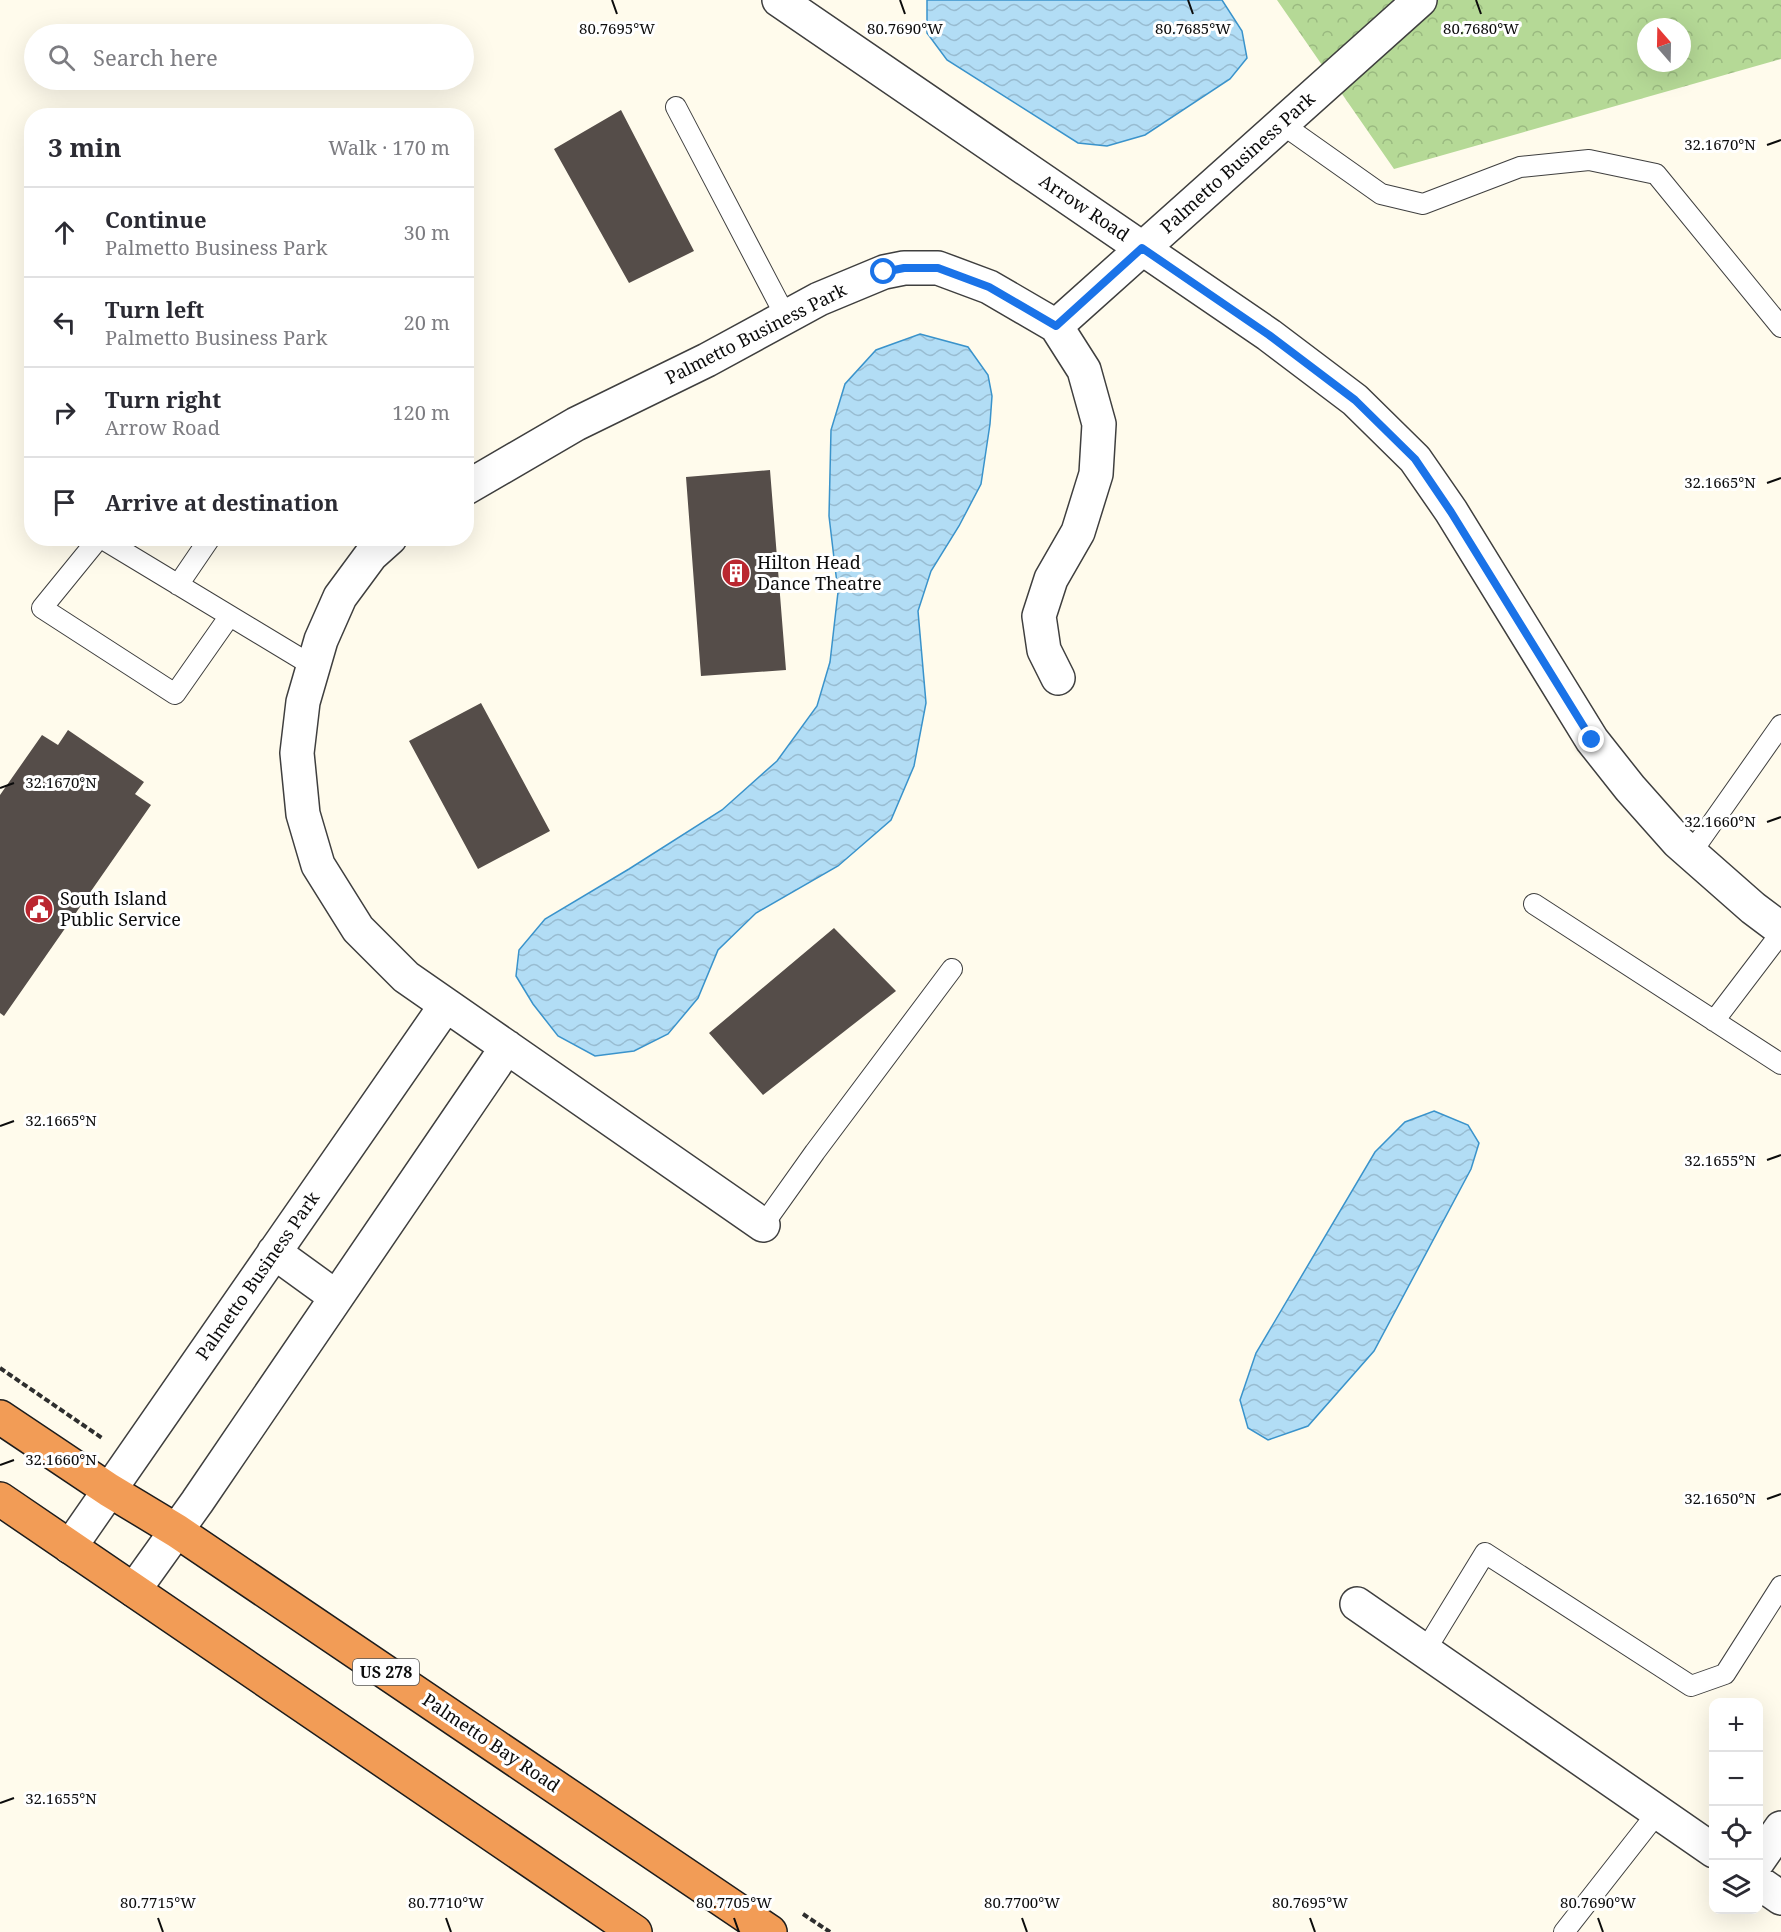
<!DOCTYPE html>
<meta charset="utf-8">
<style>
body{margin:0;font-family:"Noto Serif",serif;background:#f7f7f7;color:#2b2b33}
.controls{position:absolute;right:18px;bottom:18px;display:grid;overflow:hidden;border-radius:12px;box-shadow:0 6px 24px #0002}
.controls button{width:54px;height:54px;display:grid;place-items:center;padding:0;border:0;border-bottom:2px solid #e1e1e2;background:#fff;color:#2b2b33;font:30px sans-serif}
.compass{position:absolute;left:1637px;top:18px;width:54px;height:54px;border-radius:50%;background:#fff;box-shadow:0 6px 24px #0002;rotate:340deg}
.stop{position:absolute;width:18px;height:18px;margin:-14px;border:4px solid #1a73e8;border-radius:50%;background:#fff}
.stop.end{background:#1a73e8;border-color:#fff;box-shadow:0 2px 6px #0008}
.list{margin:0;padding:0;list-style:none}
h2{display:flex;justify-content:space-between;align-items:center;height:78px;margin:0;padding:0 24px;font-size:26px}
h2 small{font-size:20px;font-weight:400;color:#7c7c81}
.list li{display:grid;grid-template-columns:39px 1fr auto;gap:18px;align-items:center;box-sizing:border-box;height:90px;padding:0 24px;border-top:2px solid #e1e1e2}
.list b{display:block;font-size:22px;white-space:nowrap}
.list p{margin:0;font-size:20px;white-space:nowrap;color:#7c7c81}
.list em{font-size:20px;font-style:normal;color:#7c7c81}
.icon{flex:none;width:33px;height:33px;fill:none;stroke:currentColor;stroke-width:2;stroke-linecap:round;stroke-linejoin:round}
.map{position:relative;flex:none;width:1781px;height:1932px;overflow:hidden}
.search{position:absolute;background:#fff;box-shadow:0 6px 24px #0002;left:24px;top:24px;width:450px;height:66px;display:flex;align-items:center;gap:15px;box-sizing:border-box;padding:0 21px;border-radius:33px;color:#7c7c81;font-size:22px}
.panel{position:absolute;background:#fff;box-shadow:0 6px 24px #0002;left:24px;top:108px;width:450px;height:438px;border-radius:24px}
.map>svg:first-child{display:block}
</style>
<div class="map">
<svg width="1781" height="1932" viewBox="0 0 1781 1932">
<defs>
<pattern id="forest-crowns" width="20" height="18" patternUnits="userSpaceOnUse" patternTransform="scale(1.5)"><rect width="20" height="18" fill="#b5d996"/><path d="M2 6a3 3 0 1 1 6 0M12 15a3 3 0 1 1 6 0" fill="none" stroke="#9ab980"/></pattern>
<pattern id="water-waves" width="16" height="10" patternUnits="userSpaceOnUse" patternTransform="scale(1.5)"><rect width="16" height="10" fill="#b2ddf5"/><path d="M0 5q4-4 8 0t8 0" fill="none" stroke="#98bcd1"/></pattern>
</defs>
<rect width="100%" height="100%" fill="#fffbec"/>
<path fill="url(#forest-crowns)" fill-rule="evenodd" d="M 1277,0 L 1781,0 L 1781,59 L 1394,169 ZM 1646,27 L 1682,27 L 1682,63 L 1646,63 Z"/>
<path fill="url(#water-waves)" stroke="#3a93cb" stroke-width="1.5" d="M 927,0 L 1222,0 L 1242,31 L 1247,58 L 1230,79 L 1145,135 L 1107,146 L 1078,143 L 947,60 L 927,33 Z
M 920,334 L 968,347 L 988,375 L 992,396 L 990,424 L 981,484 L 959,526 L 931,571 L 918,611 L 926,703 L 914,766 L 891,820 L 838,866 L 756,913 L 718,950 L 698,998 L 668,1034 L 634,1051 L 595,1056 L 558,1036 L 533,1004 L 516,976 L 519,950 L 545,919 L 629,869 L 722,810 L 777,761 L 817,706 L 830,662 L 838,592 L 829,516 L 831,430 L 845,384 L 876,350 Z
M 1434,1111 L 1468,1125 L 1479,1143 L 1471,1169 L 1374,1351 L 1308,1426 L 1268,1440 L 1248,1428 L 1240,1400 L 1256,1353 L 1375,1152 L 1405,1122 Z"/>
<path fill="#554d49" d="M 621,110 L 694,251 L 629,283 L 554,149 Z
M 770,470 L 786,670 L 701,676 L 686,477 Z
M 481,703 L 550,831 L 478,869 L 409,741 Z
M 68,730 L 144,782 L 135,794 L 151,805 L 4,1016 L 0,1013 L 0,795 L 42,735 L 58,745 Z
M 834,928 L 896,991 L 763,1095 L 709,1033 Z"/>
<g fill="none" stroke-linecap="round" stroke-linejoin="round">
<g stroke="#3f3f3f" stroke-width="22">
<path id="lane" d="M 676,107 L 786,317
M 1282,124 L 1381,194 L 1423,204 L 1520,167 L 1589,160 L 1656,174 L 1781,327
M 99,538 L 42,608 L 175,694 L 229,617
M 101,538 L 313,666
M 178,585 L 210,538
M 1691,853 L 1781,725
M 1534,904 L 1781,1064
M 1714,1021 L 1781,933
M 763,1225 L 815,1152 L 952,969
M 1425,1651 L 1485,1553 L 1691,1686 L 1725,1674 L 1781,1586
M 1564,1932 L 1658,1812"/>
</g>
<g stroke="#3f3f3f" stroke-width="36">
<path id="street" d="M 779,0 L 1269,335 L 1355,400 L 1415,459 L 1451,511 L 1592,740 L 1630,788 L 1678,842 L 1753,908 L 1781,929
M 1056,326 L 1420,0
M 466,488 L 576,424 L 707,360 L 819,299 L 884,272 L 904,268 L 938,268 L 989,287 L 1056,326 L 1084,370 L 1099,424 L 1096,474 L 1078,532 L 1051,579 L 1039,616 L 1044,650 L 1058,678
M 390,538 L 371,555 L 340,597 L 321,640 L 303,702 L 297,753 L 303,814 L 318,865 L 358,929 L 406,977 L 763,1225
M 274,1252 L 336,1297
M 70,1547 L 446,1005
M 134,1590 L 197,1502 L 507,1047
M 1357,1604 L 1714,1851
M 1758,1861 L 1781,1828
M 1758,1882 L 1781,1898"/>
</g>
<g stroke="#1d1d1d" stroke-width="36">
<path id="highway" d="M 0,1417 L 109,1490 L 177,1531 L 770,1932
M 0,1499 L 635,1932"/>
</g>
<path stroke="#2e2e2e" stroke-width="4" stroke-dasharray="6 3" stroke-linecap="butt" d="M 0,1368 L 102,1438
M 803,1914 L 830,1932"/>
<use href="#lane" stroke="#fff" stroke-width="20"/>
<use href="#street" stroke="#fff" stroke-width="33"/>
<use href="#highway" stroke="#f29c56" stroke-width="33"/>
</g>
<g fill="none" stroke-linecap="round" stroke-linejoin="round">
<path stroke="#1a73e8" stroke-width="8" d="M 884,272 L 904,268 L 938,268 L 989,287 L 1056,326 L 1142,248 L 1269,335 L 1355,400 L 1415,459 L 1451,512 L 1592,740"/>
</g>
<path fill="none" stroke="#0c0c0c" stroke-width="2" d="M 612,0 L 617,14M 900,0 L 905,14M 1188,0 L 1193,14M 1476,0 L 1481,14M 1767,145 L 1781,140M 1767,483 L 1781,478M 0,788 L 14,783M 1767,822 L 1781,817M 0,1126 L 14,1121M 1767,1160 L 1781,1155M 0,1465 L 14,1460M 1767,1499 L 1781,1494M 0,1803 L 14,1798M 158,1918 L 163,1932M 446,1918 L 451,1932M 734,1918 L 739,1932M 1022,1918 L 1027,1932M 1310,1918 L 1315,1932M 1598,1918 L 1603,1932"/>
<defs>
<g id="building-disc" transform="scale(1.5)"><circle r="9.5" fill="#ba2730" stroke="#fff"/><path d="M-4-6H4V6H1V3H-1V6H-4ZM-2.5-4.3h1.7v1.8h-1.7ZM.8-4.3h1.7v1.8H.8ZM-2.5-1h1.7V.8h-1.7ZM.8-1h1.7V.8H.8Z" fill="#fff"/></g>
<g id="civic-disc" transform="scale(1.5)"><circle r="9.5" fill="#ba2730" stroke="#fff"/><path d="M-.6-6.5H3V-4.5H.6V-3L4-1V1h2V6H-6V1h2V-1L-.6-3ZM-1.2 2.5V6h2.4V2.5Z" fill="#fff"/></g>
</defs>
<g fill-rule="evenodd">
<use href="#building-disc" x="736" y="573"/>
<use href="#civic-disc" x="39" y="909"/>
</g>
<g text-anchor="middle" stroke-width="6" stroke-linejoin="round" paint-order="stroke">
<rect fill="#fff" stroke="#555" stroke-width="1.5" x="353" y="1659" width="66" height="26" rx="4.5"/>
<g font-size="16" font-weight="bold" fill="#0c0c0c">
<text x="386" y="1678">US 278</text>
</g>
<g font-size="18" fill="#0c0c0c" stroke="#fff">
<text transform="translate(1238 163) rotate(-42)" y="6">Palmetto Business Park</text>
<text transform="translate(1084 208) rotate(34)" y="6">Arrow Road</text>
<text transform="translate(756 334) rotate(-27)" y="6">Palmetto Business Park</text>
<text transform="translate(258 1276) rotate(-55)" y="6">Palmetto Business Park</text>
<text transform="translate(491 1743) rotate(34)" y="6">Palmetto Bay Road</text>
</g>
<g font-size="18" fill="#0c0c0c" stroke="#fff" text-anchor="start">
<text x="757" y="569">Hilton Head<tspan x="757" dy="21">Dance Theatre</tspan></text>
<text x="60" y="905">South Island<tspan x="60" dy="21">Public Service</tspan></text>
</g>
</g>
<g font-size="15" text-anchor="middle" fill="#0c0c0c" stroke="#fff" stroke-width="6" stroke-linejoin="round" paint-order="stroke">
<text x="617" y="34">80.7695°W</text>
<text x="905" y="34">80.7690°W</text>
<text x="1193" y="34">80.7685°W</text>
<text x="1481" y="34">80.7680°W</text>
<text x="1720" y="150">32.1670°N</text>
<text x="1720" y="488">32.1665°N</text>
<text x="61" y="788">32.1670°N</text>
<text x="1720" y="827">32.1660°N</text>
<text x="61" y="1126">32.1665°N</text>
<text x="1720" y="1166">32.1655°N</text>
<text x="61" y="1465">32.1660°N</text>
<text x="1720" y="1504">32.1650°N</text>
<text x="61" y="1804">32.1655°N</text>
<text x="158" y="1908">80.7715°W</text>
<text x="446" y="1908">80.7710°W</text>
<text x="734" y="1908">80.7705°W</text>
<text x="1022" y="1908">80.7700°W</text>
<text x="1310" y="1908">80.7695°W</text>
<text x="1598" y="1908">80.7690°W</text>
</g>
</svg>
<div class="controls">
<button>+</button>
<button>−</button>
<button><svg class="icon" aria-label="locate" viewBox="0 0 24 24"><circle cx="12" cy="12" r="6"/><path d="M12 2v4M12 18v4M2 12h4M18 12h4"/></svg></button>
<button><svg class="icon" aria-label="layers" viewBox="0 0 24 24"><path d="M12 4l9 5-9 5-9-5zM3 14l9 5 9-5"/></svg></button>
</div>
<svg class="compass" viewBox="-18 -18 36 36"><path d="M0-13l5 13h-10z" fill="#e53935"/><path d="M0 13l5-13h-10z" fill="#7c7c81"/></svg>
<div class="stop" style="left:884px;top:272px"></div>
<div class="stop end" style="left:1592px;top:740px"></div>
<div class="search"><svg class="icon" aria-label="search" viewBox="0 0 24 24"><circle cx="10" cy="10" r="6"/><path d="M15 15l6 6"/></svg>Search here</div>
<section class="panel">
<h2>3 min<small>Walk · 170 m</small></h2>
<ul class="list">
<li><svg class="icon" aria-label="ahead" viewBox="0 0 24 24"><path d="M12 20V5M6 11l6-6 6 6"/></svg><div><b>Continue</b><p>Palmetto Business Park</p></div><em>30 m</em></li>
<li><svg class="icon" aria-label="left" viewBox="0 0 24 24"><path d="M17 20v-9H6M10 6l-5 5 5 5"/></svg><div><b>Turn left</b><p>Palmetto Business Park</p></div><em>20 m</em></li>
<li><svg class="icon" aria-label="right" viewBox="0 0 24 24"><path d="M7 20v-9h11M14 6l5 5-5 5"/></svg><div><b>Turn right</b><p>Arrow Road</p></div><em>120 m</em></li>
<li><svg class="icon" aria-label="arrive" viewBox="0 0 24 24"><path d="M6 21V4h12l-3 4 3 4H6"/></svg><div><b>Arrive at destination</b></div></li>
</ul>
</section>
</div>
